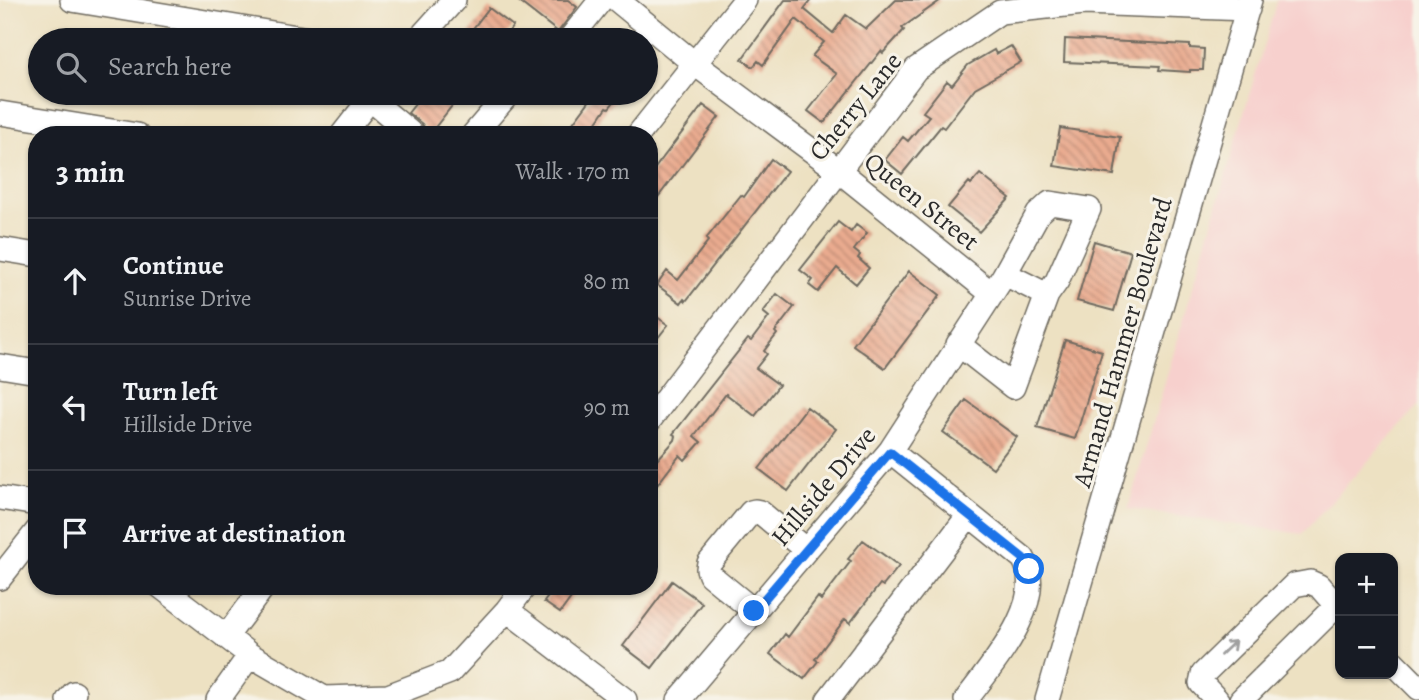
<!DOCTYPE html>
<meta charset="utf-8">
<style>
body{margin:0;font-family:Alegreya,serif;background:#242831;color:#f1f3f6}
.controls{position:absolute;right:21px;bottom:21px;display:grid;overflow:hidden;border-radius:14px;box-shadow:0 2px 5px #0004}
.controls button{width:63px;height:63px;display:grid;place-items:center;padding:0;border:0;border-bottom:2px solid #363941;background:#171b24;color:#f1f3f6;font:35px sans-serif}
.stop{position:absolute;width:21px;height:21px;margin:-16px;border:5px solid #1a73e8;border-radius:50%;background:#fff}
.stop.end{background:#1a73e8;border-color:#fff;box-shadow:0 2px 7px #0008}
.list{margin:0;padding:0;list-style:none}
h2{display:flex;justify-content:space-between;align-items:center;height:91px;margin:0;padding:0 28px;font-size:30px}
h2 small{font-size:23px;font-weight:400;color:#9ea1a6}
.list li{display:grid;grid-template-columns:46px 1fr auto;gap:21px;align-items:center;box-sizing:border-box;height:126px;padding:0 28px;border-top:2px solid #363941}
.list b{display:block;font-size:26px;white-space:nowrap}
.list p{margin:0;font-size:23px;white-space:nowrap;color:#9ea1a6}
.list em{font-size:23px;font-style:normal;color:#9ea1a6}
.icon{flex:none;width:38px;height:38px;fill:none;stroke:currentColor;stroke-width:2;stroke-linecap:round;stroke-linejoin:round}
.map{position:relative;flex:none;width:1419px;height:700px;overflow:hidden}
.search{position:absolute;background:#171b24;box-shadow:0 2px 5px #0004;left:28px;top:28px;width:630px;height:77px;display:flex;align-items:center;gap:18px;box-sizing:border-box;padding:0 24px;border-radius:38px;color:#9ea1a6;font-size:26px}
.panel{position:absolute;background:#171b24;box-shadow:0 2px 5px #0004;left:28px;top:126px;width:630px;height:469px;border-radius:28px}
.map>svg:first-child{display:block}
</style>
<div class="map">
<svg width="1419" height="700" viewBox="0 0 1419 700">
<defs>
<pattern id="building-back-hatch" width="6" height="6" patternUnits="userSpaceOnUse" patternTransform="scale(1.75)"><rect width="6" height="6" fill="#eaab8f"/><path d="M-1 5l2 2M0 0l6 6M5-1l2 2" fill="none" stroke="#be8b75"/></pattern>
</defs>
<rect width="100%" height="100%" fill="#f7f3e8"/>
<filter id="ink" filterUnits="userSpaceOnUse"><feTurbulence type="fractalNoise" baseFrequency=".0143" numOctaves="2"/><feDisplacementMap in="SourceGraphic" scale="14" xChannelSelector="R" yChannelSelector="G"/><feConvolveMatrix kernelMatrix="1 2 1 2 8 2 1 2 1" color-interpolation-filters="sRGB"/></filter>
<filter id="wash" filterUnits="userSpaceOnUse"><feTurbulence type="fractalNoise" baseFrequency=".00686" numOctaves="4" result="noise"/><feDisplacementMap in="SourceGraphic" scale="28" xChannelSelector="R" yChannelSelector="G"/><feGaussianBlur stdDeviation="1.57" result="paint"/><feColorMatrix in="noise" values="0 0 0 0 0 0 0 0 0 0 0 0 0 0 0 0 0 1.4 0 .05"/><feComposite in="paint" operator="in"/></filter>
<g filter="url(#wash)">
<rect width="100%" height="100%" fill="#ede1c2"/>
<path fill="#f7d0cd" d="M 1277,0 L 1419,0 L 1419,405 L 1302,534 L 1128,509 Z"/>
<g id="blocks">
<path fill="url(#building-back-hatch)" d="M 517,0 L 568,0 L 577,7 L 558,32 Z
M 785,0 L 811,0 L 804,9 L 833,33 L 846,15 L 866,29 L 896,0 L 941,0 L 902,28 L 904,30 L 883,53 L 881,51 L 824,123 L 808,111 L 837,74 L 812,56 L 824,42 L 796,19 L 763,65 L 758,61 L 753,67 L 742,59 Z
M 489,8 L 513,26 L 502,40 L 464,40 Z
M 1065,39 L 1190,45 L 1190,48 L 1204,49 L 1203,70 L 1190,70 L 1190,72 L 1159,70 L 1160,66 L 1064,62 Z
M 1011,46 L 1021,62 L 975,88 L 944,128 L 941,126 L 902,174 L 885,160 L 903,137 L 908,141 L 929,116 L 923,112 L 947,81 L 952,85 L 968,65 L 994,50 L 996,54 Z
M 424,93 L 462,93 L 429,135 L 422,124 L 408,113 Z
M 589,93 L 621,93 L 609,108 L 607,107 L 588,135 L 564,135 L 593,96 Z
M 703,105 L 719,117 L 649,209 L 649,176 Z
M 1060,128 L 1120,137 L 1114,175 L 1054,166 Z
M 771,159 L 787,171 L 686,301 L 684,299 L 681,303 L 657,285 L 667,271 L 678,280 L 708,241 L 706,239 L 741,195 L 744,197 Z
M 980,174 L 1010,198 L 979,232 L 948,207 L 969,182 L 971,184 Z
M 838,222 L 851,232 L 856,225 L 867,233 L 854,250 L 860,255 L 858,258 L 869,268 L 856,284 L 837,268 L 818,292 L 809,285 L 813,280 L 800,270 Z
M 1094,241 L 1131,252 L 1114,311 L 1077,301 Z
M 909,271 L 940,295 L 885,368 L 853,345 Z
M 777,294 L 794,307 L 775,332 L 777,334 L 764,351 L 767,354 L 756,368 L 779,385 L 755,416 L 726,394 L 694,436 L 701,442 L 685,460 L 680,455 L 657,485 L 649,479 L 649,465 L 655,457 L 658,459 L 675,440 L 676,436 L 673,434 L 748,339 L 751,341 L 769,317 L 763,312 Z
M 649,311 L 668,325 L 649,349 Z
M 1065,340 L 1102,351 L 1075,439 L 1037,428 Z
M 966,400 L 1017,437 L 993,468 L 943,432 Z
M 807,407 L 836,429 L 788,491 L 759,469 Z
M 863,540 L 899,566 L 883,586 L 880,584 L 850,623 L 845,619 L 815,659 L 818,661 L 804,679 L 770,654 L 785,634 L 788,637 L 818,597 L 821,600 L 851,561 L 848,559 Z
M 672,581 L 702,603 L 652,668 L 623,646 Z
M 556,586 L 569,586 L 576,591 L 560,613 L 544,602 Z"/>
</g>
</g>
<g filter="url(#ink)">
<use href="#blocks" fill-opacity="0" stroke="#6f6b60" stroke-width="2"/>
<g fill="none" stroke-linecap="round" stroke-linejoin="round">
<g stroke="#6f6b60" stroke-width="26">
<path id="minor" d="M 72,0 L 315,40
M 617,0 L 695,64 L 838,170 L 991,293
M 418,40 L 454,0
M 569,40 L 601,0
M 370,99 L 413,135
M 0,113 L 137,135
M 342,135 L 375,93
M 473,135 L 509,93
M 638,135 L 745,0
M 0,249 L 37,255
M 1005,274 L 1047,295
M 0,366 L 37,372
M 649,421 L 916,69 L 1000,12 L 1084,3 L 1248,9
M 890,451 L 1023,558 C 1049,601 991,666 966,700
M 0,498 L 37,504
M 0,578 L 37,531
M 160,586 L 250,655 L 324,698 L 388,696 L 450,672 L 507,610 L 525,586
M 507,610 L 625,700
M 754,611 L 710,575 L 708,569 L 709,563 L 751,512 L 755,511 L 760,512 L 806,550
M 226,637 L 264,586
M 1393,662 L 1419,688
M 68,700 L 74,693
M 218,700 L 250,655
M 679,700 L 890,451 L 1003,277 L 1038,214 L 1050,203 L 1089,209 L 1057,281 L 1047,295 L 1013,387 L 958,344
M 828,700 L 969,515
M 1047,700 L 1250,0
M 1217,700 L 1201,683 L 1203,674 L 1294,585 L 1310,582 L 1319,586 L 1340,610
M 1241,700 L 1336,606"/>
</g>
<use href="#minor" stroke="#fff" stroke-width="23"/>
</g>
<defs><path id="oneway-shaft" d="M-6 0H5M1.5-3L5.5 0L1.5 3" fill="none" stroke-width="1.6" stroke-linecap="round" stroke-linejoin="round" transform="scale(1.75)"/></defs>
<use stroke="#a0a0a0" href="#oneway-shaft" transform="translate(1228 648) rotate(-44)"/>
</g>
<g fill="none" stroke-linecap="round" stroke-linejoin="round" filter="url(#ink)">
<path stroke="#1a73e8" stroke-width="9" d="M 754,611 L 890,452 L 1023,558 L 1029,569"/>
</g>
<g text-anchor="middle" stroke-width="6" stroke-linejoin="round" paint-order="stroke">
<g font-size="26" fill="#2b2b2b" stroke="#f7f3e8">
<text transform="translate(855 106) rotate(-51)" y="9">Cherry Lane</text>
<text transform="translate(922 201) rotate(39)" y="9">Queen Street</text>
<text transform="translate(1122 342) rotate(-74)" y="9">Armand Hammer Boulevard</text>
<text transform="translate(823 486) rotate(-50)" y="9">Hillside Drive</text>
</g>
</g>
</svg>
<div class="controls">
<button>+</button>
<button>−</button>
</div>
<div class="stop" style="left:1029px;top:569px"></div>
<div class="stop end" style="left:754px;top:611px"></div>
<div class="search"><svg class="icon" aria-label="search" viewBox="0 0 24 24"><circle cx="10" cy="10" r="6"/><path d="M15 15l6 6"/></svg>Search here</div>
<section class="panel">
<h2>3 min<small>Walk · 170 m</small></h2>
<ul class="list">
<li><svg class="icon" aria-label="ahead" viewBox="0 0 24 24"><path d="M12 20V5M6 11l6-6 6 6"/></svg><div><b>Continue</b><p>Sunrise Drive</p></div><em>80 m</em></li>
<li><svg class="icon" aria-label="left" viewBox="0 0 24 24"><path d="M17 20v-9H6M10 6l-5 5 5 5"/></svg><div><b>Turn left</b><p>Hillside Drive</p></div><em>90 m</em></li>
<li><svg class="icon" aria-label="arrive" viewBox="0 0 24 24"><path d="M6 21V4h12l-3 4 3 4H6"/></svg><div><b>Arrive at destination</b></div></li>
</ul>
</section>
</div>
